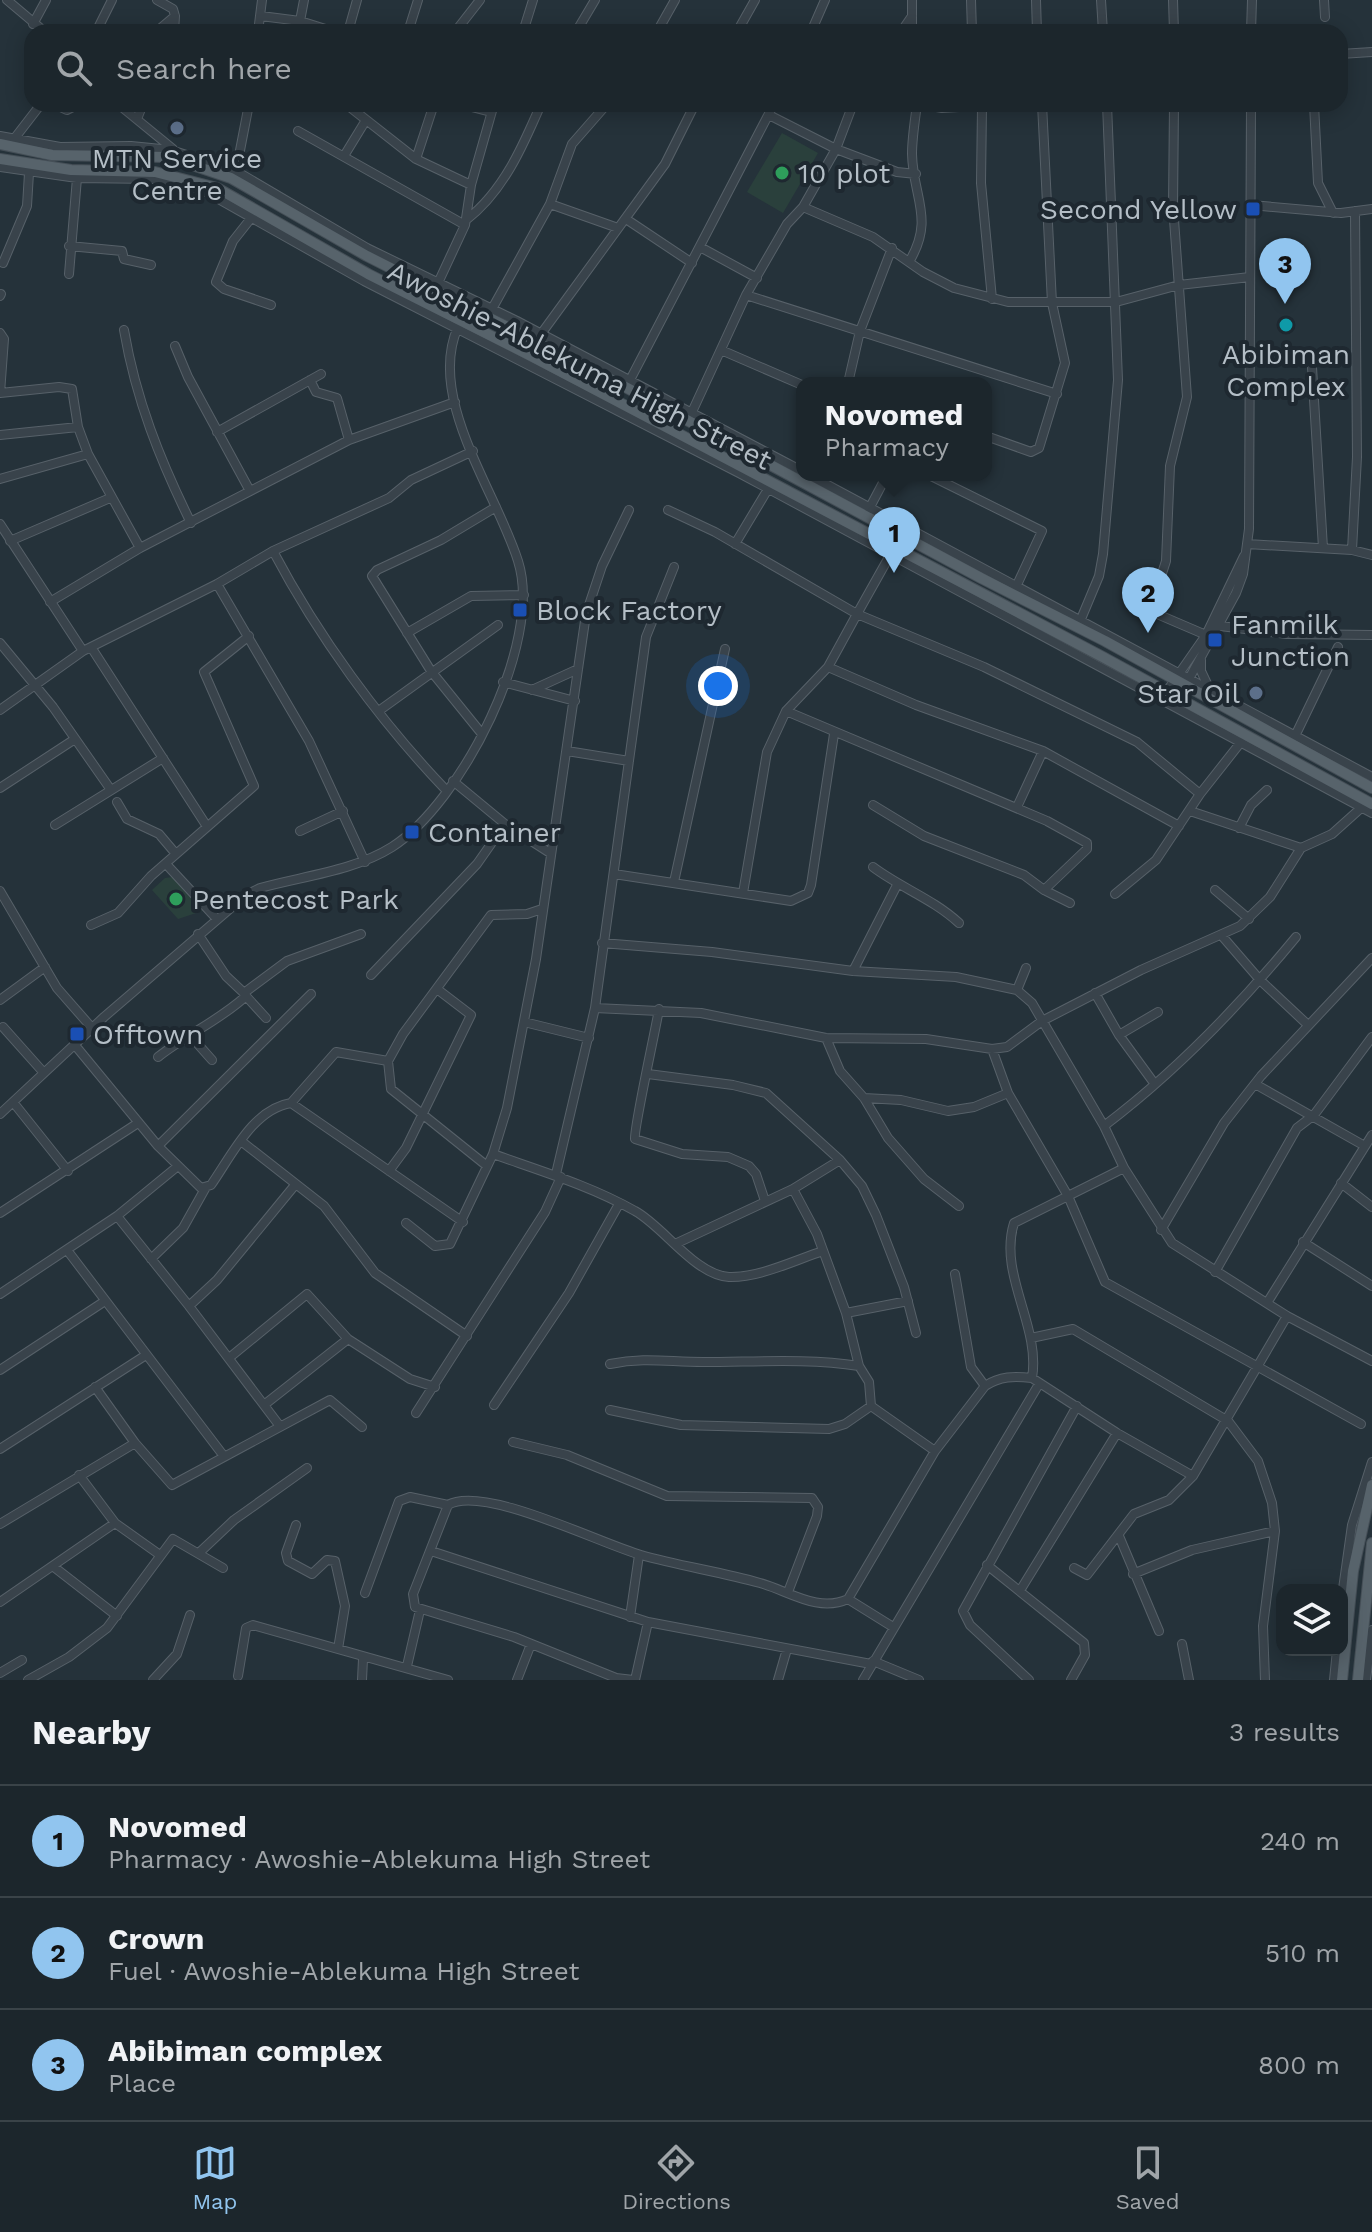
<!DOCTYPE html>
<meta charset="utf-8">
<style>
body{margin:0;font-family:"Work Sans",sans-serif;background:#252e34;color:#f1f3f6}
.controls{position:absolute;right:24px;bottom:24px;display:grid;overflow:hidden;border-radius:16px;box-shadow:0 4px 20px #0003}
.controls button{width:72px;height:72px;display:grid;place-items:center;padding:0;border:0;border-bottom:2px solid #3a4348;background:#1c262c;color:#f1f3f6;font:40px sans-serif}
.you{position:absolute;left:718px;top:686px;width:28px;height:28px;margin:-20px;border:6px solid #fff;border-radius:50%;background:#1a73e8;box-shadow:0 0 0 12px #1a73e833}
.badge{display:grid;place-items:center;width:52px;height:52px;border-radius:50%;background:#91c5ef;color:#111;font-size:26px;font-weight:700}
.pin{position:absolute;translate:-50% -66px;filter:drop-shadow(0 2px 4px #0008)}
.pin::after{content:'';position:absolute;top:42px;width:28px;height:24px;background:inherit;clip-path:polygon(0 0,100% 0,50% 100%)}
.popup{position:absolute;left:796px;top:377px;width:196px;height:104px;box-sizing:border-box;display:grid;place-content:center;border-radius:16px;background:#1c262c;filter:drop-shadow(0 2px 6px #0005);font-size:26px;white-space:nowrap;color:#a0a5a9}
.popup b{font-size:30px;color:#f1f3f6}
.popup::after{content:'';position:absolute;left:50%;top:100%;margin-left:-16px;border:16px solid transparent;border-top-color:#1c262c}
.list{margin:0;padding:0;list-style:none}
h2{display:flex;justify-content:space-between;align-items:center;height:104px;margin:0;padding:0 32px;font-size:34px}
h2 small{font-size:26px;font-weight:400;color:#a0a5a9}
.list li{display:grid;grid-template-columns:52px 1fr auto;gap:24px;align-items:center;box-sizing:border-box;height:112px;padding:0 32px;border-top:2px solid #3a4348}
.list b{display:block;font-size:30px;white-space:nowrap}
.list p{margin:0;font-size:26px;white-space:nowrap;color:#a0a5a9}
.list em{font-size:26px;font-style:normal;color:#a0a5a9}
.icon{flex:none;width:44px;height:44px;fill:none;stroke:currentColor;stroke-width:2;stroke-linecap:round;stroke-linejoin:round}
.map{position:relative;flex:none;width:1372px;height:1680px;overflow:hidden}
.search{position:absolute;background:#1c262c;box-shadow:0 4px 20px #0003;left:24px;right:24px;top:24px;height:88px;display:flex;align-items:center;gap:20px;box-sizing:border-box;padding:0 28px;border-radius:24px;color:#a0a5a9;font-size:30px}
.sheet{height:440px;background:#1c262c}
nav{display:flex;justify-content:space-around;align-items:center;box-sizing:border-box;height:112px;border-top:2px solid #3a4348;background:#1c262c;font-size:22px;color:#a0a5a9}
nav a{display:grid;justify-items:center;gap:4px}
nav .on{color:#91c5ef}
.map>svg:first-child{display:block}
</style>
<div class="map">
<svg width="1372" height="1680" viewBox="0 0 1372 1680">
<rect width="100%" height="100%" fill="#25323a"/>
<path fill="#2a403c" d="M 782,133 L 818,153 L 783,213 L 747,192 Z
M 173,877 L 202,911 L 178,919 L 152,890 L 165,878 Z"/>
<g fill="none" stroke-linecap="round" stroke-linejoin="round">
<g stroke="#576169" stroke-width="10">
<path id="minor" d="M 7,0 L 45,32
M 971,0 L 972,32
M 1036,0 L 1037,32
M 1101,0 L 1103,32
M 1173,0 L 1174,32
M 1324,0 L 1325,17
M 261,16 L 300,21 L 335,32
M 300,21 L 304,0
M 33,24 L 46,0
M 96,32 L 112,0
M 156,32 L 175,16 L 173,9 L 157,0
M 174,32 L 175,16
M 258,32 L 262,0
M 348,32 L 357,0
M 408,32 L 418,0
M 455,32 L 480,0
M 523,32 L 533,0
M 576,32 L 595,0
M 657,32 L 675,0
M 737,32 L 755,0
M 811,32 L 825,0
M 901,32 L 912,16
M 912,32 L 912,0
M 1251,32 L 1252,0
M 1340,54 L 1372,52
M 54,104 L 67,110 L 77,105
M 118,104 L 173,149
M 346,104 L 416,159 L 471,185
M 460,104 L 491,112
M 921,104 L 942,108 L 1010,104
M 1174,104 L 1173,206 L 1187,397 L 1170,466 L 1166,561 L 1150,611 L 1206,635
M 1314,104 L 1318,183 L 1333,213
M 982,107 L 981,183 L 992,299
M 769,115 L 836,149 L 897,172 L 916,174
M 137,119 L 143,104
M 298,131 L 465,225
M 0,136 L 60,147 L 131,146 L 171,150 L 236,171 L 367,248 L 517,321 L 802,471
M 14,139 L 41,104
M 344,156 L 366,120
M 416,159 L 434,104
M 0,167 L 77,178 L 153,179 L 206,192 L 364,281 L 739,473 L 1372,813
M 236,171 L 249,104
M 550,204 L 618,228
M 1251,205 L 1341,213 L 1372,209
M 803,207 L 873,237 L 923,272 L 954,288 L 1008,302 L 1116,302 L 1179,285 L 1250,277
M 252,217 L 233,241 L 216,282 L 224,289 L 271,305
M 626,219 L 692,263
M 466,220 C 503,192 523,146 541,104
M 69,246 L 122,251 L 124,259 L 151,265
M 700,247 L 757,278
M 909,262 C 935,219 913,198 912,154 C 912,138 915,120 917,104
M 3,263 L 27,206 L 29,173
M 69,274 L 77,178
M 438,283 L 465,225 L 471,185 L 494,104
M 746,295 L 1057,394
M 0,296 L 1,294
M 492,309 L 550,204 L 572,144 L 607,104
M 124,330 C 136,400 160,460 191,523
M 0,333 L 4,339 L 0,393
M 541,334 L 665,164 L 695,104
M 175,346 L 188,377 L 250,491
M 721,350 L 802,385
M 1312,367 L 1323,548
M 310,380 L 316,392 L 337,398 L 349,440
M 630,380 L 774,104
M 848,383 L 860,331 L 892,248
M 0,393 L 59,387 L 72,389 L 78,427 L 88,454 L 140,548
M 692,412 L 746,295 L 787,224 L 803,207 L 836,149 L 853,104
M 217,432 L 321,374
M 0,435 L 78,427
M 986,436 L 1031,452 L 1039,448 L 1065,363 L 1052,303 L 1042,104
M 809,475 L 1372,777
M 929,475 L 1042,531 L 1016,587
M 0,479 L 88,454
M 869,509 L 887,475
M 668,510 L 715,532 L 857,614 L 828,667 L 916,705 L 1043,751 L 1179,826
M 0,524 L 83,651
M 10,541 L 110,498
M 735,544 L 768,489
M 1247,544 L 1352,550 L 1372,555
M 1352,550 L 1357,457 L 1355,211
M 273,551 C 318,636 379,720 446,790
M 889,557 L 857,614 L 984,667 L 1137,742 L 1200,794
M 217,584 L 309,741 L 365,862
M 50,602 L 140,548 L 349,440 L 455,402
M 1081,619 L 1099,576 L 1103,554 L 1118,380 L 1107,104
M 1220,626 L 1287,634 L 1372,635
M 407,633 L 471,596 L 524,595
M 0,643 L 53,707 L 111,790
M 91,647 L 206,825
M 1201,660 L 1201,671 L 1209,688
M 503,682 L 575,701
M 532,690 L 578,669
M 1167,691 L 1206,635 L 1244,556
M 1179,697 L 1236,593 L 1243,574 L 1249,529 L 1251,104
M 0,710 L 83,651 L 217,584 L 273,551 L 389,498 L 411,480 L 473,451
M 380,710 L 498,625
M 786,711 L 1047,821 L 1087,843 L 1087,849 L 1044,890 L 1024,875 L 924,836 L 873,805
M 482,734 L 431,671 L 372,576 L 377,570 L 441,540 L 496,507
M 1296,734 L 1338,647
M 567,751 L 629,761
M 453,781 L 505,824 L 550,853
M 0,788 L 75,739
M 117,802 L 127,819 L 159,834 L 176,854
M 1017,807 L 1043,751
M 1190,811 L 1301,848
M 55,825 L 163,758
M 1239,828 L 1251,805 L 1267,790
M 300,831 L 343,811
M 166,864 L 217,919
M 873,867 C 901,888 933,899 959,923
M 614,874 L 791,901 L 808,893 L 811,885 L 834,734
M 674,882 L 725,649
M 1044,890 L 1070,903
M 1215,890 L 1249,919
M 0,891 L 57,988 L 92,1028
M 743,893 L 767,752 L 786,711 L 828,667
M 1115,894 L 1156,860 L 1200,794 L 1241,742
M 91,925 L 118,913 L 151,876 L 254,786 L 204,672 L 249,636
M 198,934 L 226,976 L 244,993 L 287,961 L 361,934
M 1222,936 L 1260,980 L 1308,1025
M 602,943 L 712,952 L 853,971 L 956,977 L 1017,990 L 1032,1003 L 1104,1126 L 1124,1168 L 1172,1243 L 1287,1316 L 1372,1361
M 853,971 L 897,885
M 371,975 L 477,864 L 505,824
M 1017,990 L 1026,968
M 1095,993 L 1119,1035 L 1154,1083
M 245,995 L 266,1018
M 0,1000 L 45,967
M 595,1008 L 701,1013 L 826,1038 L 926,1039 L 992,1049 L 1007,1047 L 1042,1021 L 1141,970 L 1240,926 L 1270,897 L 1301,848 L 1332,834 L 1361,808
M 659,1009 C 656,1028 633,1131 635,1139 L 682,1154 L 728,1157 L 749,1166 L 756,1174 L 765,1201
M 524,1022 L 589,1038
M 3,1027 L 44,1073
M 188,1033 L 212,1060
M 1119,1035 L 1158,1012
M 826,1038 L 840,1071 L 864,1098 L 888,1138 L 924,1179 L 959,1206
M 74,1044 L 158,1146 L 201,1188 L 211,1185 C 232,1155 253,1109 291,1103 L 463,1222
M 992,1049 L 1008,1093 L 1068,1196 L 1105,1282 L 1361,1424
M 158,1057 C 187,1034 219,1021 246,996
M 388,1061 L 391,1089 L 487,1166
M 648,1074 L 733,1085 L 766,1093 L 840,1160 L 862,1186 L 876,1215 L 904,1287 L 916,1333
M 1255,1084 L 1363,1145
M 864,1098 L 901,1100 L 948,1111 L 974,1107 L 1008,1093
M 13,1102 L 68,1171
M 291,1103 L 336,1052 L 388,1061 L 403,1034 L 491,915 L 527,914 L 542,909
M 0,1114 L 104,1017 L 246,895 L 260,888 C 303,876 354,871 392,847 C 461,803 544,642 518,561 C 497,493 426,398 458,327
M 1104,1126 C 1174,1073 1240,1005 1296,937
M 241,1141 L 324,1206 L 375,1273 L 467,1336
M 158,1146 L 311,994
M 493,1154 C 541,1171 591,1186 635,1211 C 663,1226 695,1275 729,1277 C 759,1278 795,1260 823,1251
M 389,1171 L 406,1148 L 471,1015 L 437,989
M 556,1174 L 595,1008 L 646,637 L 674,567
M 1341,1183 L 1372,1207
M 793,1189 L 817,1234 L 846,1313 L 859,1366 L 869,1382 L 871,1406 L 935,1451
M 0,1213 L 138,1123
M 117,1216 L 189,1306 L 217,1280 L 295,1185
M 406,1223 L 435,1246 L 450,1244 L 493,1154 L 507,1108 L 536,959 L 586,614 L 602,566 L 629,510
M 1161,1230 L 1224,1123 L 1261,1076 L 1372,958
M 1303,1242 L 1372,1286
M 675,1244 L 793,1189 L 840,1160
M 67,1250 L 223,1455
M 151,1259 L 183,1228 L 206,1187
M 1215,1272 L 1297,1128 L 1314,1115 L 1372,1037
M 955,1274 L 971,1367 L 985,1386
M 0,1294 L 117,1216 L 178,1166
M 1267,1303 L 1372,1135
M 189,1306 L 279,1425
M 846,1313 L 908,1301
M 1031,1338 L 1073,1329 L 1228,1421 L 1258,1461 L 1272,1503 L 1275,1531 L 1263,1626 L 1265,1680
M 229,1358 L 307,1294 L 348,1339 L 410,1379 L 435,1387
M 610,1364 C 645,1357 668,1362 703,1362 C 755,1362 808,1358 859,1366
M 0,1370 L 105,1301
M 1032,1378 C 1041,1326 998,1275 1014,1223 L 1124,1168
M 95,1387 L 135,1443 L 172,1485 L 330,1400 L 362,1427
M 264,1405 L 348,1339
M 494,1405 L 569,1293 L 619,1204
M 610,1410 L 681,1425 L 829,1429 L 845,1424 L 871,1406
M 416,1413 L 545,1212 L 561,1177
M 513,1442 L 567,1455 L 667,1496 L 812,1498 L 818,1507 L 817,1516 L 788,1592
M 0,1449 L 146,1355
M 79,1475 L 115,1523 L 160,1555
M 0,1524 L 135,1443
M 296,1525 L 286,1553 L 288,1561 L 312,1574 L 327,1560 L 335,1561 L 345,1606 L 338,1649
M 1119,1536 L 1159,1631
M 431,1551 L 648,1622 L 871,1664
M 200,1552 L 234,1520 L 307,1468
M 987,1565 L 1084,1643 L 1085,1655 L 1071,1680
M 54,1567 L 117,1616
M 1074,1568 L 1087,1575 L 1134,1514 L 1169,1500 L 1193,1476 L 1287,1316
M 1133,1574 L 1192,1550 L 1275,1531
M 1021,1589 L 1117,1433
M 365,1593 L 399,1501 L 410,1497 L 448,1505
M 1342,1596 L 1352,1525 L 1372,1462
M 848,1599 L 893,1627
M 0,1602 L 115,1523
M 630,1617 L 639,1555
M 1182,1644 L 1189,1680
M 873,1661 L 919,1680
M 407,1666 L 420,1610
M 0,1673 L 22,1660
M 238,1676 L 246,1628 L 253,1625 L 448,1680
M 28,1680 L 69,1657 L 107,1628 L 173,1539 L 223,1568
M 153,1680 L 177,1654 L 190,1615
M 362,1680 L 363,1659
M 517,1680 L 531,1644
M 633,1680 L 616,1678 L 514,1637 L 415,1607 L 413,1594 L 448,1505 C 483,1484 601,1544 641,1555 C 680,1566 721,1572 760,1583 C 789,1591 818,1613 848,1599 L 935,1451 L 985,1386 C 1000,1376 1014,1376 1032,1378 L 1117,1433 L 1193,1476
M 635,1680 L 648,1622
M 778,1680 L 787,1649
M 863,1680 L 1039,1384
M 1029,1680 L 970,1625 L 963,1611 L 1077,1406
M 1334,1680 L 1337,1650
M 1366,1680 L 1372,1630"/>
</g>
<g stroke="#454f57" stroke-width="12">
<path id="major" d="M 0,144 L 52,155 L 169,157 L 231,178 L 367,256 L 616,382 L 981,578 L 1105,641 L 1372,788
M 0,159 L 71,170 L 155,172 L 217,188 L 368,274 L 529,355 L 1101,656 L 1372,804
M 1342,1680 L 1353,1571 L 1372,1485
M 1358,1680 L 1372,1543"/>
</g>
<use href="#minor" stroke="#39434b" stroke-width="8"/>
<use href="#major" stroke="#57636b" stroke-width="10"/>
</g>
<g fill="#5c6f8a" stroke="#1e2830" stroke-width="3">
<circle cx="177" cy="128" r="8"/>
<circle cx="1256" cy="693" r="8"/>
</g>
<g fill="#2e9e5b" stroke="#1e2830" stroke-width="3">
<circle cx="782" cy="173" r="8"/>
<circle cx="176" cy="899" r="8"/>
</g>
<g fill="#1a4fb4" stroke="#1e2830" stroke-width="3">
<rect x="1245" y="201" width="16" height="16" rx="4"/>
<rect x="512" y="602" width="16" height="16" rx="4"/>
<rect x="1207" y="632" width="16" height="16" rx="4"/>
<rect x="404" y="824" width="16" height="16" rx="4"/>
<rect x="69" y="1026" width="16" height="16" rx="4"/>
</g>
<circle fill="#0f9aa8" stroke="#1e2830" stroke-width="3" cx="1286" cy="325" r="8"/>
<g text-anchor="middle" stroke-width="8" stroke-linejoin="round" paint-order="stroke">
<g font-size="28" fill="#b4bec6" stroke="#1e2830" text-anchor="start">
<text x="177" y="168" text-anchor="middle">MTN Service<tspan x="177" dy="32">Centre</tspan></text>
<text x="798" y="183">10 plot</text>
<text x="1237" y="219" text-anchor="end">Second Yellow</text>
<text x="1286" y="364" text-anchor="middle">Abibiman<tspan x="1286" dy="32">Complex</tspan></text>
<text x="536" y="620">Block Factory</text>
<text x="1231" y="634">Fanmilk<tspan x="1231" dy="32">Junction</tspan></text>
<text x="1240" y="703" text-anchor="end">Star Oil</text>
<text x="428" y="842">Container</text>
<text x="192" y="909">Pentecost Park</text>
<text x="93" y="1044">Offtown</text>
</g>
<g font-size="28" fill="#b4bec6" stroke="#1e2830">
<text transform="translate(580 365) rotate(27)" y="10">Awoshie-Ablekuma High Street</text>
</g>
</g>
</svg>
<div class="controls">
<button><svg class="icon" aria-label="layers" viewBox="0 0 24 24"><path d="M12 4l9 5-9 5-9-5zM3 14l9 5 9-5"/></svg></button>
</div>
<div class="you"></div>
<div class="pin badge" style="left:894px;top:573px">1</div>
<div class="popup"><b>Novomed</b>Pharmacy</div>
<div class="pin badge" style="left:1148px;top:633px">2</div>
<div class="pin badge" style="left:1285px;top:304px">3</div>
<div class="search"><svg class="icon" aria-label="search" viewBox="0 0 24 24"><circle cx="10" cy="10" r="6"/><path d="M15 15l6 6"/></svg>Search here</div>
</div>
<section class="sheet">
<h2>Nearby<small>3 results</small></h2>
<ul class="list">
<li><span class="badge">1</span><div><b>Novomed</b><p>Pharmacy · Awoshie-Ablekuma High Street</p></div><em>240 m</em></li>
<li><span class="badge">2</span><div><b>Crown</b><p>Fuel · Awoshie-Ablekuma High Street</p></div><em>510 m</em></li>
<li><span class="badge">3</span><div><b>Abibiman complex</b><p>Place</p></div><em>800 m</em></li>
</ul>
</section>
<nav>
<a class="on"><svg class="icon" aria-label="map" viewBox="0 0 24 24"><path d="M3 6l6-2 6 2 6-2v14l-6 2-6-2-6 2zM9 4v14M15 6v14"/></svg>Map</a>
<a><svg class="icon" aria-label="directions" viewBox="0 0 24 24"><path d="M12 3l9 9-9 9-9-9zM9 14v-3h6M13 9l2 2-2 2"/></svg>Directions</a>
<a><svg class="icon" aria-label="saved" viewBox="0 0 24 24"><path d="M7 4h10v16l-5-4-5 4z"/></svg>Saved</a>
</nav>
